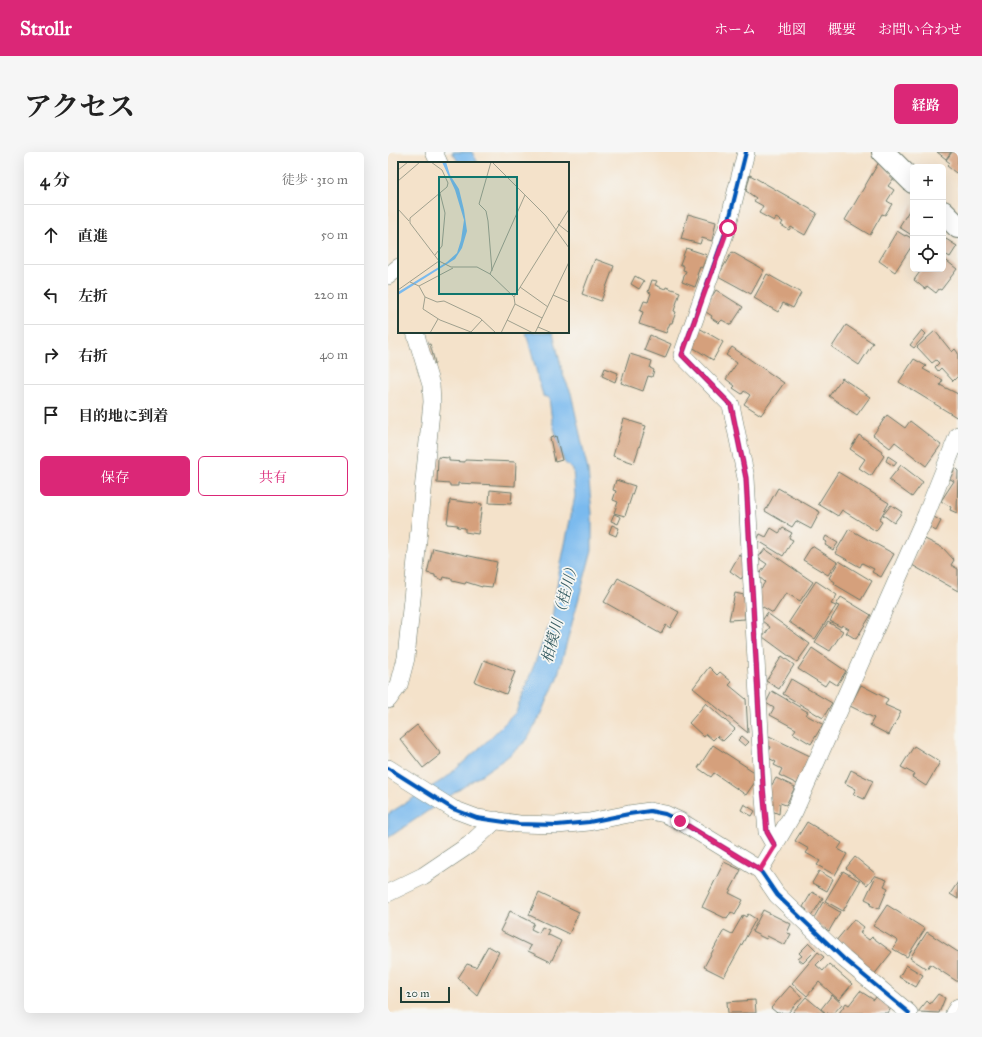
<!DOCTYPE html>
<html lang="ja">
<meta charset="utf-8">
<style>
body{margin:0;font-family:"IM FELL Great Primer","Noto Serif JP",serif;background:#f6f6f6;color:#222}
.controls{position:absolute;right:12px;top:12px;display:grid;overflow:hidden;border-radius:6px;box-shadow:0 4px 16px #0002}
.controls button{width:36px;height:36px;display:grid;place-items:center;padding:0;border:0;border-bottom:1px solid #e0e0e0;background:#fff;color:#222;font:20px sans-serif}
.scale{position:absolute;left:12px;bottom:10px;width:50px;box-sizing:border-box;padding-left:4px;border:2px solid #1f3d34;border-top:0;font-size:11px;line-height:14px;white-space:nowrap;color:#1f3d34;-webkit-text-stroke:3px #f6f6f2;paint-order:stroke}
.stop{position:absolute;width:12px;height:12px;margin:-9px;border:3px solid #db2777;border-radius:50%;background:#fff}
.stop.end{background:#db2777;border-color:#fff;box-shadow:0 1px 4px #0008}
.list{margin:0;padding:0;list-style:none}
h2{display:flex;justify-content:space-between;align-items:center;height:52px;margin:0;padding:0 16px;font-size:17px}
h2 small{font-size:13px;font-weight:400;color:#767676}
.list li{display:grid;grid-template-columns:26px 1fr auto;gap:12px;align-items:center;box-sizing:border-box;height:60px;padding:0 16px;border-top:1px solid #e0e0e0}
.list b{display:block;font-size:15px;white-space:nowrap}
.list em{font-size:13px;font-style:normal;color:#767676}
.actions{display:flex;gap:8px;padding:12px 16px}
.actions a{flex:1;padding:9px 0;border:1px solid #db2777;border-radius:6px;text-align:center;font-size:14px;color:#db2777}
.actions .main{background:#db2777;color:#fff}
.icon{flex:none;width:22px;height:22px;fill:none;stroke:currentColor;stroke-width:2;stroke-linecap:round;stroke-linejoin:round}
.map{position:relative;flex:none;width:570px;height:861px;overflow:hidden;border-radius:6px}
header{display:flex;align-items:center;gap:24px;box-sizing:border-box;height:56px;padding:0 20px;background:#db2777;color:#fff}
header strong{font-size:19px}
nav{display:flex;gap:22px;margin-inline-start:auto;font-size:14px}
.intro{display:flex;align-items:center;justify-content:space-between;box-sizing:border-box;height:96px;padding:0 24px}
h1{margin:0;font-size:28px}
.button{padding:10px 18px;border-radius:6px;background:#db2777;color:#fff;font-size:14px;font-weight:700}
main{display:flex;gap:24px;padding:0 24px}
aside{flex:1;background:#fff;border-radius:6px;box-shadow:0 4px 16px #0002}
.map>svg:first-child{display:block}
</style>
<header>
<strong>Strollr</strong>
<nav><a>ホーム</a><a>地図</a><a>概要</a><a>お問い合わせ</a></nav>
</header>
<div class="intro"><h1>アクセス</h1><a class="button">経路</a></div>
<main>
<aside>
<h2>4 分<small>徒歩 · 310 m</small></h2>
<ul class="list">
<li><svg class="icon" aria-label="ahead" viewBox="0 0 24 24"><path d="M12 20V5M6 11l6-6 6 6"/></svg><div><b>直進</b></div><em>50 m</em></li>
<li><svg class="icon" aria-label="left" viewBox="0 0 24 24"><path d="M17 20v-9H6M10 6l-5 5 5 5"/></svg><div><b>左折</b></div><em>220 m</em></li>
<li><svg class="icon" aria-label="right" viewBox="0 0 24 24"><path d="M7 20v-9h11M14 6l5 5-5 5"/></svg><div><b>右折</b></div><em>40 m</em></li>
<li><svg class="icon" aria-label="arrive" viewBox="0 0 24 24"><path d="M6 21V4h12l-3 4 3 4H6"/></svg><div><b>目的地に到着</b></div></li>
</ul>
<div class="actions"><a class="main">保存</a><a>共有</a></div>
</aside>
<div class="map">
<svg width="570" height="861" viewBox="0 0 570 861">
<rect width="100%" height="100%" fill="#f6f6f2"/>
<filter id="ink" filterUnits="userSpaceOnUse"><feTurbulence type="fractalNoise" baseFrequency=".025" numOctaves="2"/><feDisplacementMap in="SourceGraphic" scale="8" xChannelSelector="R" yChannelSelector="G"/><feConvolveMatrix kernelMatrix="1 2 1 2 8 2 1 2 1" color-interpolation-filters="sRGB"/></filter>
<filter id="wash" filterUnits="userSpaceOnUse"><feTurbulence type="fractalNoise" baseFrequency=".012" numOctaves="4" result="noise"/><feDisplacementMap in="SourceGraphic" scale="16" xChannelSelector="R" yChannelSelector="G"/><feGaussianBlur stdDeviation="0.9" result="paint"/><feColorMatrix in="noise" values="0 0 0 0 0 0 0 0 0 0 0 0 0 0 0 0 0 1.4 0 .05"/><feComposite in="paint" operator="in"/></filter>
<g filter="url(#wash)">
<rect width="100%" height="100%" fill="#f4e2ca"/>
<path fill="#7abaee" stroke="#4c7c91" d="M 64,0 L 84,0 L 90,11 L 71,11 Z
M 138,180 L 165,180 L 175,223 L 183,241 L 200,319 L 204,361 L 204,398 L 169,526 L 154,561 L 139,588 L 118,606 L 0,686 L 0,662 L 59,625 L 98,590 L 128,560 L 164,466 L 171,421 L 187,344 L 185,318 L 176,310 L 164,269 L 161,246 L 155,244 Z"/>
<g id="blocks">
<path fill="#d5a07b" d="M 549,0 L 563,0 L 558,7 Z
M 564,0 L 570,0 L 570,19 L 568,21 L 559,14 L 562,11 L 558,8 Z
M 491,10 L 506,26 L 500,34 L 506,38 L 499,49 L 504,52 L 497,63 L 494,62 L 482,83 L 457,68 Z
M 362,23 L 429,61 L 417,83 L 403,75 L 401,78 L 393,73 L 395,70 L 388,66 L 386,69 L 371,61 L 375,54 L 366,49 L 368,46 L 358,39 Z
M 525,52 L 525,84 L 511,75 Z
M 300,62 L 328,70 L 324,89 L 314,86 L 312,92 L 293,87 Z
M 509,79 L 517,84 L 518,83 L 525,87 L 525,92 L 507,120 L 491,109 Z
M 558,87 L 569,94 L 562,105 L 555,101 L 555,91 Z
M 298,96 L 319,103 L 314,116 L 312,115 L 309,123 L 311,124 L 307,135 L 294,130 L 298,119 L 295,118 L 296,114 L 292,112 Z
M 344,100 L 376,118 L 363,142 L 330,124 Z
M 555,106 L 569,117 L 553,138 L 551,137 L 548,141 L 539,134 L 537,137 L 526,128 L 534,117 L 555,117 Z
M 207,107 L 226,114 L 213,149 L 194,142 Z
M 379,122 L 413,141 L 405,156 L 395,151 L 390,160 L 366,146 Z
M 247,124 L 256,129 L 251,137 L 243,132 Z
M 264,128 L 269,129 L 267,133 L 277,137 L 278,135 L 292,140 L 286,159 L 288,160 L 284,171 L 282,171 L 278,181 L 251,172 L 255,160 L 252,159 L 256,149 L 260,150 L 263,141 L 260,140 Z
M 328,138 L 355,155 L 343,173 L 334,168 L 331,171 L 323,166 L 324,164 L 315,158 Z
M 458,173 L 485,191 L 471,213 L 444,195 Z
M 311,176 L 335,190 L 325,208 L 304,195 Z
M 534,178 L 538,182 L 526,196 L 522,193 Z
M 547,179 L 564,200 L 567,197 L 570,201 L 570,224 L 565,229 L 553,216 L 550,219 L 547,215 L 551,211 L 548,208 L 544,211 L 529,195 Z
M 262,183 L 283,192 L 277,206 L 256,198 Z
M 42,192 L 47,211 L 43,213 L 37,193 Z
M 344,195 L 396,231 L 373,263 L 356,252 L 362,243 L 356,239 L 354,242 L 345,236 L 347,234 L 338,227 L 349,211 L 338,203 Z
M 242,202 L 264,209 L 262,216 L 266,218 L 264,225 L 260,224 L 255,239 L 233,231 Z
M 526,207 L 538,214 L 535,217 L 555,228 L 552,233 L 570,242 L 570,266 L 511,230 Z
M 217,216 L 230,221 L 227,230 L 214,224 Z
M 454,226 L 482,245 L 469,263 L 441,244 Z
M 499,263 L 517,276 L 522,269 L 553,293 L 538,314 L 507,290 L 502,296 L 485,283 Z
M 236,267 L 258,274 L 246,311 L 225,304 Z
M 471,283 L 494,299 L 493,301 L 496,304 L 483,324 L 471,316 L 477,307 L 462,297 Z
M 168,284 L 174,308 L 167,310 L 162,286 Z
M 500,304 L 509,310 L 506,314 L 498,309 Z
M 50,305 L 61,306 L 61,309 L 77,310 L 77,308 L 128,310 L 127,334 L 70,331 L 70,334 L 62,334 L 62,332 L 49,331 Z
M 513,313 L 535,330 L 524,345 L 501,328 Z
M 567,316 L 570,319 L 569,361 L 562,358 L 563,355 L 553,349 L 566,329 L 562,327 Z
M 450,320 L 501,351 L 491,368 L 494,370 L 488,379 L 454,358 L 450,364 L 430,352 Z
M 228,328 L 247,334 L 237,364 L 226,361 L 230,350 L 225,348 L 228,339 L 225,338 Z
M 390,336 L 432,360 L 423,377 L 408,369 L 404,375 L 377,359 Z
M 102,338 L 124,340 L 123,352 L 101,351 Z
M 62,348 L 94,352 L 90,382 L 77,380 L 77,376 L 69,375 L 70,373 L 59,372 Z
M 503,353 L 514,360 L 506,371 L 495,363 Z
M 226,362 L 233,365 L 230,372 L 223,369 Z
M 546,365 L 553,369 L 548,379 L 541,375 Z
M 224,373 L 231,376 L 228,384 L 221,381 Z
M 383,376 L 391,381 L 395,376 L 404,381 L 401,386 L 405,388 L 395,404 L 369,388 L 372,382 L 378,385 Z
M 461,377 L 506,402 L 493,425 L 484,420 L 486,417 L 474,411 L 472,415 L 447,401 Z
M 438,384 L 450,391 L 445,398 L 437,393 L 439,390 L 436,388 Z
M 537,387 L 555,396 L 566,408 L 563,413 L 570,417 L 570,439 L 524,413 Z
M 424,394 L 449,410 L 440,423 L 415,408 Z
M 45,396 L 109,410 L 104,435 L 94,434 L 94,435 L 78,430 L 77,432 L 64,429 L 64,427 L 56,425 L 55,428 L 47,425 L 47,423 L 39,421 Z
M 377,397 L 425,430 L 412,449 L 398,441 L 385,461 L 370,452 L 371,439 L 377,430 L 370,424 L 379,412 L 370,406 Z
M 351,403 L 356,406 L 356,423 L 353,427 L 342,419 Z
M 451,409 L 484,429 L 473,448 L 446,432 L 447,430 L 441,426 Z
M 230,426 L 291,460 L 282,476 L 278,473 L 273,482 L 216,450 Z
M 428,429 L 449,443 L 443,452 L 448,454 L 427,487 L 401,470 Z
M 347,441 L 356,443 L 357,467 L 341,468 Z
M 453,445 L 483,463 L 468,487 L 458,481 L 461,477 L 454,473 L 453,475 L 442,469 L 451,454 L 448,453 Z
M 379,461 L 422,492 L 409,510 L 375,485 L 382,475 L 374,469 Z
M 440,470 L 455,479 L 442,499 L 427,490 Z
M 424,496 L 458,519 L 449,533 L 441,528 L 437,534 L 410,517 Z
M 394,504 L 406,513 L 391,537 L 378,529 Z
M 96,508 L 127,520 L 118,542 L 87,530 Z
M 321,515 L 329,523 L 332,520 L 344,530 L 341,533 L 358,547 L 360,581 L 305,536 Z
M 403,527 L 444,551 L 435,566 L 395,542 Z
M 473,533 L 500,547 L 497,553 L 513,560 L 501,583 L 482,573 L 486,566 L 462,554 Z
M 384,539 L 420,560 L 418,563 L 435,572 L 423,592 L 405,581 L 408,577 L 382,563 L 386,556 L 378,551 Z
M 318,551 L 347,577 L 335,589 L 329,584 L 325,588 L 318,582 L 316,585 L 301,571 Z
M 29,573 L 53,602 L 35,616 L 12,587 Z
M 354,584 L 361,590 L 357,594 L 350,588 Z
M 381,584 L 422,604 L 409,632 L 391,623 L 394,617 L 386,613 L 388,610 L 379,605 L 383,595 L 377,592 Z
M 325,593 L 368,621 L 366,625 L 369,627 L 358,643 L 326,621 L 323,625 L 310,616 Z
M 526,594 L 552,610 L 538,634 L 524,625 L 526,622 L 513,615 Z
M 463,618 L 485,629 L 476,647 L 465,642 L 468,637 L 457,631 Z
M 388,626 L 407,635 L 398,653 L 392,651 L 391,662 L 382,658 L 379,641 Z
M 356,652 L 367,659 L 364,664 L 353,658 Z
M 419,670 L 454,691 L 450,697 L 459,702 L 447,723 L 429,713 L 432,709 L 418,701 L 421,697 L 407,689 Z
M 467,705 L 488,722 L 479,733 L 458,716 Z
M 336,710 L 353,718 L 341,741 L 355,748 L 347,763 L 343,760 L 339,767 L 314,755 Z
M 431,719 L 445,727 L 439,739 L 424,731 Z
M 455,719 L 472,729 L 455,759 L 437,749 Z
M 488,724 L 499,728 L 496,734 L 500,736 L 491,757 L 482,753 L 483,750 L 477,747 Z
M 570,730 L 570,747 L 562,742 Z
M 424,740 L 435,746 L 422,766 L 416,762 L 419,758 L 415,755 Z
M 151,741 L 191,760 L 181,782 L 141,763 Z
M 435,750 L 452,760 L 441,779 L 424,769 Z
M 499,753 L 537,777 L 519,805 L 505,797 L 510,789 L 485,774 Z
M 375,758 L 403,772 L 399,781 L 403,782 L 397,793 L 379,784 L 378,787 L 364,780 Z
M 122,759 L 146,771 L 143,777 L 151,781 L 154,775 L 161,778 L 159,782 L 173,789 L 163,810 L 140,799 L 143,794 L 112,779 Z
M 360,762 L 368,767 L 336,825 L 316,815 L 336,778 L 344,782 L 355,763 L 358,765 Z
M 466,767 L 476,775 L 472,781 L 481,788 L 484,785 L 504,800 L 485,824 L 447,790 Z
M 539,780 L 570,800 L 570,830 L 542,812 L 539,817 L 522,806 Z
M 421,791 L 428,798 L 415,811 L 410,807 L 414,804 L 411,801 Z
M 100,794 L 111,800 L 89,843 L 70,826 L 79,812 L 88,815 Z
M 430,800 L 436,805 L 428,813 L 435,819 L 441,812 L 464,832 L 451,848 L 431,830 L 419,844 L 404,831 Z
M 518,813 L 535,823 L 528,835 L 511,825 Z
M 402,834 L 414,845 L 400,861 L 389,861 L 383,856 Z
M 472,839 L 486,848 L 488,845 L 503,856 L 500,861 L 451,861 L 458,851 L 461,853 Z
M 550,842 L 557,846 L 551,861 L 530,860 L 539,849 L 542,852 Z
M 444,843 L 454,852 L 446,861 L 438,861 L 433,857 Z
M 418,845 L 437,861 L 404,861 Z
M 367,848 L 368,861 L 340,861 L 339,850 Z"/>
</g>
</g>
<g filter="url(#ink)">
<use href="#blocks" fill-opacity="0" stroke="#6a7768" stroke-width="1"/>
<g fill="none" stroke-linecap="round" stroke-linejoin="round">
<g stroke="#6a7768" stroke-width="18">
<path id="minor" d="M 46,0 L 51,11
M 358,0 L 339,76 L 294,203 L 343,253 L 358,326 L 375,635 L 379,680 L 387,694
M 0,124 L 11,115
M 0,548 L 11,533 L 18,506 L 44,250 L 43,233 L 27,180
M 0,616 L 65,657 L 89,666 L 131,672 L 169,673 L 201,670 L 241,662 L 262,659 L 277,662 L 292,669 L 372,718 L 389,743 L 456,807 L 521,861
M 372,718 L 406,660 L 538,363 L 570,283
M 0,741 L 35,724 L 81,693 L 108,668
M 566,861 L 570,855"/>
</g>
<g stroke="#6a7768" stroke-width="24">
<path id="major" d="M 495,0 L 525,30
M 555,60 L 570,75"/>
</g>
<use href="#minor" stroke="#fff" stroke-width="17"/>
<use href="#major" stroke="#fff" stroke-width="22"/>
<g stroke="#f6f6f2" stroke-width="6">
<path id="cycleway" d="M 358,0 L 339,76 L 294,203 L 343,253 L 358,326 L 375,635 L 379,680 L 387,694
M 0,616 L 65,657 L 89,666 L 131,672 L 169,673 L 201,670 L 241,662 L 262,659 L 277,662 L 292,669 L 372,718 L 389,743 L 456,807 L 521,861"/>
</g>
<use href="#cycleway" stroke="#0057b8" stroke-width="4"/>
</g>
</g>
<g fill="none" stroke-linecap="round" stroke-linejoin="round" filter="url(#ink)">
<path stroke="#db2777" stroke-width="5" d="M 292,669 L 372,718 L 387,694 L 379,680 L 375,635 L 358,326 L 343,253 L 294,203 L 340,76"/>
</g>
<g text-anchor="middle" stroke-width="3.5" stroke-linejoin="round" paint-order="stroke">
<g font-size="15" font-style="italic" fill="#365c62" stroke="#f6f6f2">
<text transform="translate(172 460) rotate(-75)" y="5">相模川（桂川）</text>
</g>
</g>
<g transform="translate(10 10)">
<rect width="171" height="171" fill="#f4e2ca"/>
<path d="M 44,0 L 48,0 L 52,13 L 61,27 L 66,48 L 69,69 L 64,86 L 57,97 L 0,133 L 0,130 L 49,100 L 59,91 L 63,78 L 66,58 L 57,28 Z" fill="#7abaee"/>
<path fill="none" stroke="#9fa08e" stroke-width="1" d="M 33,0 L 44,8 L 50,21 L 49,25 L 12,56 L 12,61 L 41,99 L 53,105 L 79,105 L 92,112 L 116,135 L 117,142 L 103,171M 93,0 L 81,42 L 88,49 L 90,59 L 94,109M 94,0 L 148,54 L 171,86M 0,8 L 10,0M 0,19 L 22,0M 0,47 L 11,59M 160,62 L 170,70M 37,93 L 44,84 L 47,51 L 42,31M 92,112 L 127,33M 12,120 L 21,124 L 27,135 L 39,140 L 46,139 L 82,156 L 98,171M 21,124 L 55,106M 122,125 L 150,145M 0,128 L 41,99M 155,133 L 171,140M 27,135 L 25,147 L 42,158 L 73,170 L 84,158M 116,135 L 171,47M 117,142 L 144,156M 109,158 L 135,171M 140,165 L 154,171M 32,171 L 40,157M 137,171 L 171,100"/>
<path fill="#0f766e" fill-opacity="0.15" stroke="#0f766e" stroke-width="2" d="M 41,15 L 119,15 L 119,132 L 41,132 Z"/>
<rect width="171" height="171" fill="none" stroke="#1f3d34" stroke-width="2"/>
</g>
</svg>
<div class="controls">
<button>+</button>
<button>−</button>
<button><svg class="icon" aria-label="locate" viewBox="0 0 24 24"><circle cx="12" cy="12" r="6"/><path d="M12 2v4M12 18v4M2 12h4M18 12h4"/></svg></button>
</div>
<div class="scale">20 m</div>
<div class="stop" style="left:340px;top:76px"></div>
<div class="stop end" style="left:292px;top:669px"></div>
</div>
</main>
